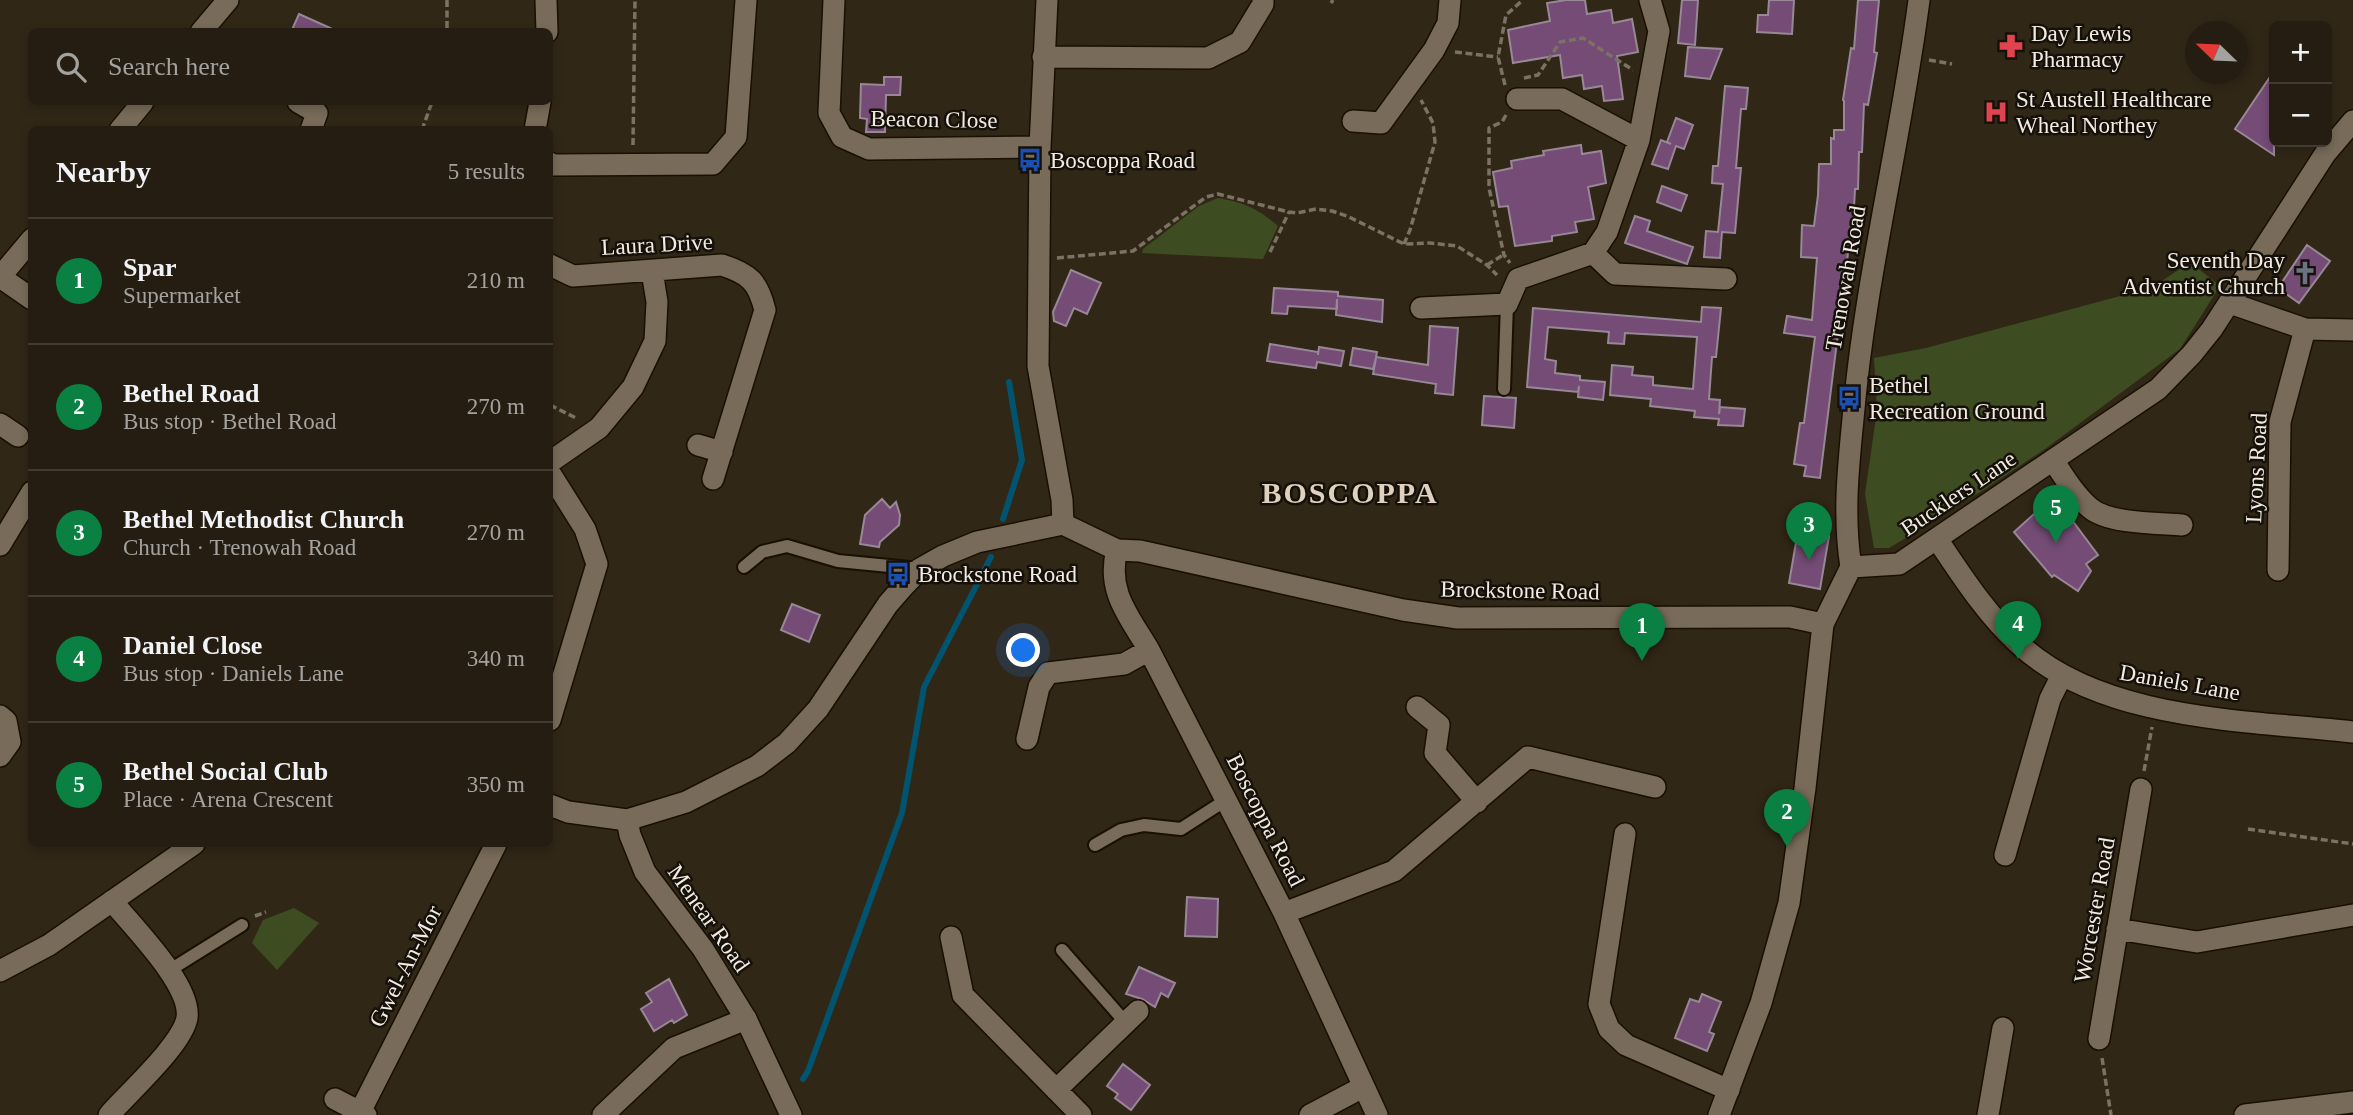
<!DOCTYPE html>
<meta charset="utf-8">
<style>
body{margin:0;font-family:"Times New Roman",serif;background:#312a1f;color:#f1f3f6}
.controls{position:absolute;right:21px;top:21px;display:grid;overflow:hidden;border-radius:10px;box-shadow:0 4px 10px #0003}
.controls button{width:63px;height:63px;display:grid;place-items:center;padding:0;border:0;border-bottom:2px solid #423b31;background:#251d11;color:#f1f3f6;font:35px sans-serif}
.compass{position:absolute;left:2185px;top:21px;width:63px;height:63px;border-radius:50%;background:#251d11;box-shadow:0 4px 10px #0003;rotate:293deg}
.you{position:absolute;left:1024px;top:651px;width:24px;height:24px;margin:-18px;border:5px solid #fff;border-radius:50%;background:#1a73e8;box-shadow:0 0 0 10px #1a73e833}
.badge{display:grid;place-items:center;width:46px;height:46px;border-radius:50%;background:#0b8043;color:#fff;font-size:23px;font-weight:700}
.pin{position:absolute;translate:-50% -58px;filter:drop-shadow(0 2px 4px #0008)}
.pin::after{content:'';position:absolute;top:37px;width:24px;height:21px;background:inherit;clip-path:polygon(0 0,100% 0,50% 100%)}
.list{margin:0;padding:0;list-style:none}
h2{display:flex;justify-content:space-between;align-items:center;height:91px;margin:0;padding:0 28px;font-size:30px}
h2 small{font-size:23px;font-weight:400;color:#a3a29f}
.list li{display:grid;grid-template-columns:46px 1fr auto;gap:21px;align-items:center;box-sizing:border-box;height:126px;padding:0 28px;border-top:2px solid #423b31}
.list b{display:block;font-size:26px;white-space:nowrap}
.list p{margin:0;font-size:23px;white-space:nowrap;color:#a3a29f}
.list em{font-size:23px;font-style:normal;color:#a3a29f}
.icon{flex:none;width:38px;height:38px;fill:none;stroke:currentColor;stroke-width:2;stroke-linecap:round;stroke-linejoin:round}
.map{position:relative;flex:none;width:2353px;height:1115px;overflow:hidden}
.search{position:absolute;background:#251d11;box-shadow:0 4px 10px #0003;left:28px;top:28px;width:525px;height:77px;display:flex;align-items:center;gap:18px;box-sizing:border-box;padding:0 24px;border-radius:10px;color:#a3a29f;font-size:26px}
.panel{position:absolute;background:#251d11;box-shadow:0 4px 10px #0003;left:28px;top:126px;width:525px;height:721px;border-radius:10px}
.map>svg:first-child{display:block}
</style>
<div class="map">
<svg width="2353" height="1115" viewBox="0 0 2353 1115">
<rect width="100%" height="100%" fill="#312717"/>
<path fill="#3e4d21" d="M 1218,198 C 1245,203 1257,208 1278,226 L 1263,259 L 1142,253 L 1143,249 L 1199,206 Z
M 2190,262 L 2220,286 L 2180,349 L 2045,449 L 1985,489 L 1926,525 L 1922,521 L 1915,526 L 1918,531 L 1889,548 L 1874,548 L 1865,494 L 1877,410 L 1874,358 L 1926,348 L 2124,295 L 2159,283 Z
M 294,908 L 319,923 L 277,970 L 252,943 L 263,920 Z"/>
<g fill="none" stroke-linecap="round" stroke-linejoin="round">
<path stroke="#01546f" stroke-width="6" d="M 1003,519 L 1022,460 L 1009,382
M 803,1079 L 808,1071 L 902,813 L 924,687 L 991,557"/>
</g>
<path fill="#744c75" stroke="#978797" stroke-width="2" d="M 1566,0 L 1585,0 L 1587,14 L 1611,10 L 1613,23 L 1632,19 L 1638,52 L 1617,56 L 1623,99 L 1604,101 L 1602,86 L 1584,89 L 1582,75 L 1563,78 L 1560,55 L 1513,63 L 1508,30 L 1550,21 L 1547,3 Z
M 1682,0 L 1698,0 L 1695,45 L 1678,43 Z
M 1769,0 L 1794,0 L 1792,34 L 1757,32 L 1758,15 L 1768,15 Z
M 1858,0 L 1879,0 L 1874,52 L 1877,53 L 1868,105 L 1864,104 L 1862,152 L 1859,152 L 1858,189 L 1855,189 L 1852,245 L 1849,245 L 1820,478 L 1804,476 L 1806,466 L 1794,464 L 1800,423 L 1804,423 L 1815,337 L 1784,333 L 1787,316 L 1812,320 L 1817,258 L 1801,257 L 1802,225 L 1814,226 L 1818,195 L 1819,164 L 1831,164 L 1831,138 L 1834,139 L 1834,130 L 1844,130 L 1844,101 L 1843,100 L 1851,48 L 1854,49 Z
M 299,14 L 339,32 L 291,32 Z
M 1688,47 L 1722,49 L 1710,79 L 1685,76 Z
M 2274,71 L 2274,155 L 2235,129 Z
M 884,77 L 901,77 L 900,95 L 886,95 L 885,132 L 866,132 L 867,119 L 860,118 L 861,84 L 884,85 Z
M 1725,86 L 1748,88 L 1746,109 L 1741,109 L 1736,168 L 1741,168 L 1735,233 L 1722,232 L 1720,258 L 1704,257 L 1706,231 L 1718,232 L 1723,184 L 1712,183 L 1713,166 L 1718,166 Z
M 1676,118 L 1693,125 L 1684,149 L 1676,146 L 1668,169 L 1652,164 L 1661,140 L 1671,144 L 1667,142 Z
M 1581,145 L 1582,154 L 1601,151 L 1606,183 L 1588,187 L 1594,219 L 1575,222 L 1577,232 L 1552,236 L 1552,241 L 1515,246 L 1508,206 L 1499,207 L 1493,172 L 1512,168 L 1511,161 L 1544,155 L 1543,151 Z
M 1662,186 L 1687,195 L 1681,211 L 1657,202 Z
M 1635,216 L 1650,221 L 1647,231 L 1693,247 L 1687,264 L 1625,243 Z
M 2307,245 L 2330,261 L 2299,303 L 2278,288 Z
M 1071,270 L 1101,283 L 1087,314 L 1074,308 L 1066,326 L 1054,321 L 1053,312 Z
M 1274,288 L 1338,292 L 1338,296 L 1383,300 L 1382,322 L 1336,315 L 1337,299 L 1337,309 L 1288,306 L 1287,314 L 1272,313 Z
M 1702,307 L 1721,308 L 1716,357 L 1712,357 L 1709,399 L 1720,400 L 1719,414 L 1720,407 L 1745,409 L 1743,426 L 1718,425 L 1719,419 L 1694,417 L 1695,411 L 1650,406 L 1651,399 L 1610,395 L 1612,365 L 1633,367 L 1632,375 L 1653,377 L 1653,385 L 1693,389 L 1697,337 L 1625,333 L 1624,344 L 1608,343 L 1609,332 L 1548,327 L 1545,359 L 1556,361 L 1555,373 L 1580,376 L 1580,380 L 1605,382 L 1603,400 L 1578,397 L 1579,386 L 1578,392 L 1527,387 L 1533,308 L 1701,322 Z
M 1430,326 L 1458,328 L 1453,395 L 1435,393 L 1436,384 L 1373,374 L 1376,358 L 1373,369 L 1350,365 L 1353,348 L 1377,352 L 1376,357 L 1428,365 Z
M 1270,344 L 1318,352 L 1318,355 L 1319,347 L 1344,351 L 1341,366 L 1317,362 L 1316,368 L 1267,361 Z
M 1484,396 L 1516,398 L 1514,428 L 1482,425 Z
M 2054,496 L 2098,555 L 2086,564 L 2091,571 L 2078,591 L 2054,575 L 2052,577 L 2014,532 Z
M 882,499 L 890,508 L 896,502 L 900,515 L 899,525 L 880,542 L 879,547 L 860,544 L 865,515 Z
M 1798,531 L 1829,536 L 1820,589 L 1789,583 Z
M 792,604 L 820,615 L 809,642 L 781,630 Z
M 1187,897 L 1218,899 L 1217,937 L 1185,936 Z
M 1139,967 L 1175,983 L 1168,997 L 1161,993 L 1155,1007 L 1142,999 L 1126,994 Z
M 669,979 L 687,1015 L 674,1023 L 672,1020 L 654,1031 L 641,1009 L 652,1002 L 646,993 Z
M 1702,994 L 1721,1002 L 1709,1032 L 1714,1034 L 1707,1051 L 1675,1038 L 1690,999 L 1699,1002 Z
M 1123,1064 L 1150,1085 L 1131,1110 L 1115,1098 L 1118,1094 L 1107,1086 Z"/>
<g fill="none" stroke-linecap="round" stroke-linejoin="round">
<g stroke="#191002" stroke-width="16">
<path id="service" d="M 1504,389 L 1507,304
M 744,567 L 762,552 L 787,546 L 838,561 L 920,569
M 1095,845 L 1121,830 L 1144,825 L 1181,829 L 1226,800
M 1062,950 L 1126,1023
M 170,970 L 242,925"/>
</g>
<g stroke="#191002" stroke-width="24">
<path id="minor" d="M 546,0 L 547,32
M 834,0 L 829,113 L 842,137 L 869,149 L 1040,147
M 1047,0 L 1040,147 L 1038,366 L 1062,500 L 1063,524
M 201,32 L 228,0
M 1043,57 L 1208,58 L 1240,42 L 1263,4 L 1263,0
M 1517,99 L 1562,99 L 1639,140
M 298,102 L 317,113 L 311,130
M 1353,121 L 1381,123 L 1434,50 L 1448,23 L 1450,0
M 120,130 L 143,102
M 535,130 L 540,102
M 550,163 L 553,165 L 713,164 L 736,137 L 746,0
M 1593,253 L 1615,274 L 1726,279
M 550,265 L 573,276 L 722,265 C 750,274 758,282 765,310 L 713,479
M 0,277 L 32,239
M 2230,303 L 2305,329 L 2353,330
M 1421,308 L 1507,304 L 1518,279 L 1593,253 L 1607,232 L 1639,140 L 1659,31 L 1650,0
M 0,424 L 18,436
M 698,445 L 722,452
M 2053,460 C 2064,477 2075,495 2090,508 C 2109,524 2158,523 2182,525
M 550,462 L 599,428 L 633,387 L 655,341 L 657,302 L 652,271
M 550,473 L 585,529 L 597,564 L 550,720
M 1937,539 C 1962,576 1986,614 2019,644 C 2102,721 2246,720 2353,732
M 0,545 L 32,492
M 1117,550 C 1106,591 1129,616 1149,650 L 1284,913 L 1377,1115
M 2278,570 L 2280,422 L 2305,329
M 1417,707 L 1439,725 L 1435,753 L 1477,802
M 0,716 L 6,721 L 10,742 L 0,756
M 1027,739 L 1039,687 L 1048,673 L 1124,664 L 1149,650
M 1625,834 L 1599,1004 L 1609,1029 L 1626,1045 L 1729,1090
M 2005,855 L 2050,699 L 2062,675
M 1284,913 L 1394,871 L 1528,757 L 1655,787
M 2117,929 L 2197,942 L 2353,915
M 951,937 L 963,995 L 1081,1115
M 2099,1039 L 2141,789
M 1056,1090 L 1138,1011
M 335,1099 L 366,1115
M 360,1112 L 496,844
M 109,1115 C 128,1093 182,1045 187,1018 C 192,985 132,926 112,901
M 603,1115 L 674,1048 L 746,1019
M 1310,1115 L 1363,1087
M 1988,1115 L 2003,1028
M 2245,1115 L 2353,1102"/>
</g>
<g stroke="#191002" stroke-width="24">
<path id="tertiary" d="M 0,277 L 32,299
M 1851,567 L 1899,564 L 2158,389 L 2192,354 L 2212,329 L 2325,154 L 2353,121
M 1851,567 C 1843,517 1848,469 1853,419 C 1865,278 1901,140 1919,0
M 550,805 L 568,812 L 627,820 L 686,802 L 757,766 L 787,743 L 818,709 L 888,604 L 902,588 L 920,569 L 943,556 L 977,542 L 1063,524 L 1117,550 L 1140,551 L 1403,610 L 1458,618 L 1790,617 L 1823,624
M 627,820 L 630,835 L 645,872 L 703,949 L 746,1019 L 791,1115
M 0,971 L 49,945 L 194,844
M 1719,1115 L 1761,1003 L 1789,903 L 1805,788 L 1823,624 L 1851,567"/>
</g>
<path stroke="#7b7264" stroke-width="3.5" stroke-dasharray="7 3.5" stroke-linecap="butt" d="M 447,0 L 447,32
M 1331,3 L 1333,0
M 1455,52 L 1498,57
M 1929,60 L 1952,64
M 1524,78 L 1538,75 L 1560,42 L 1583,38 L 1633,70
M 1505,85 L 1498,57 L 1506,15 L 1523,0
M 1506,115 L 1502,122 L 1489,128 L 1489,188 L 1504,255 L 1510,263
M 422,130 L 432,102
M 633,145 L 635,0
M 1404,244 L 1410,230 L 1435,142 L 1433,123 L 1421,100
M 1270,252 L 1289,212
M 1057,258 L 1133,251 L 1206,197 L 1218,194 L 1289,212 L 1297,213 L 1316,209 L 1332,211 L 1347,216 L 1404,244 L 1430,243 L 1457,246 L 1487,265 L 1497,275
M 1487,265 L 1503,255
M 550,405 L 578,419
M 2144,771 L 2152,727
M 2248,829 L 2353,844
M 255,916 L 266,912
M 2102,1058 L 2111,1115"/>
<use href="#service" stroke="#786b59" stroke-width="12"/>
<use href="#minor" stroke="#786b59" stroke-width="21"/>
<use href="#tertiary" stroke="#786b59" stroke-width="21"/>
</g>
<defs>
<g id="pharmacy-bare" transform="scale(1.89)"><path d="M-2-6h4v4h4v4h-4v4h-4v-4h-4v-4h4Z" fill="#e0444e" stroke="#15110a" stroke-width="2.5" paint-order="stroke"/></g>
<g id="hospital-bare" transform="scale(1.89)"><path d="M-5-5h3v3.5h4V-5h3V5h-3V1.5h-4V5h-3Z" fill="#e0444e" stroke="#15110a" stroke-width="2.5" paint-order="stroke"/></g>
<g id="bus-bare" transform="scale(1.89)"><path d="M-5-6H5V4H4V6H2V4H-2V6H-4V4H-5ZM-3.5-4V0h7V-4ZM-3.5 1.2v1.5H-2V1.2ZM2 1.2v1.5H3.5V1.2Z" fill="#1a4fb4" stroke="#15110a" stroke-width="2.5" paint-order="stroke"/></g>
<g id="church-bare" transform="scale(1.89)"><path d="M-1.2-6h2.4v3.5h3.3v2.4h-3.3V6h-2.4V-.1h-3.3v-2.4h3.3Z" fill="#6b7280" stroke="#15110a" stroke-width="2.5" paint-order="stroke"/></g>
</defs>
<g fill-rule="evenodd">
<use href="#pharmacy-bare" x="2011" y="46"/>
<use href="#hospital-bare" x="1996" y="112"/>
<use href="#bus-bare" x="1030" y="160"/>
<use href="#church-bare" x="2305" y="273"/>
<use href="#bus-bare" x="1849" y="398"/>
<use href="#bus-bare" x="898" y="574"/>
</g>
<g text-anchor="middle" stroke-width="5" stroke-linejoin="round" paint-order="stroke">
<g font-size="23" fill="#f2ebe1" stroke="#15110a" text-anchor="start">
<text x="2031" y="41">Day Lewis<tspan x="2031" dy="26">Pharmacy</tspan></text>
<text x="2016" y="107">St Austell Healthcare<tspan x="2016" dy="26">Wheal Northey</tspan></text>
<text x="1050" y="168">Boscoppa Road</text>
<text x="2285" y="268" text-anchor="end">Seventh Day<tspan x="2285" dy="26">Adventist Church</tspan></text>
<text x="1869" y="393">Bethel<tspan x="1869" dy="26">Recreation Ground</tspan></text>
<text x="918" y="582">Brockstone Road</text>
</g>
<g font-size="23" fill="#f2ebe1" stroke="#15110a">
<text transform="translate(934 119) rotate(1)" y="8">Beacon Close</text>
<text transform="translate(657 244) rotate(-3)" y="8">Laura Drive</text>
<text transform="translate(1845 278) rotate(-80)" y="8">Trenowah Road</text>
<text transform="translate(2256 468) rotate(-87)" y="8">Lyons Road</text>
<text transform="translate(1958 493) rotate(-34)" y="8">Bucklers Lane</text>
<text transform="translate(1520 590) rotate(1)" y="8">Brockstone Road</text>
<text transform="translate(2180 682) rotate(10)" y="8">Daniels Lane</text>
<text transform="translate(1266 820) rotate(63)" y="8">Boscoppa Road</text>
<text transform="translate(2094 910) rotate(-80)" y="8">Worcester Road</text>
<text transform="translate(709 918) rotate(55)" y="8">Menear Road</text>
<text transform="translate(405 966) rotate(-63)" y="8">Gwel-An-Mor</text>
</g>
<g font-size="30" font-weight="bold" letter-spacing="2" fill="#dfd1bd" stroke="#15110a">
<text x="1350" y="503">BOSCOPPA</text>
</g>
</g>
</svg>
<div class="controls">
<button>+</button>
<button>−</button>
</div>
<svg class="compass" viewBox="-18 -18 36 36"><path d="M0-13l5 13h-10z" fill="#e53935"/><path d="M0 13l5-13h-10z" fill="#a3a29f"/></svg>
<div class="you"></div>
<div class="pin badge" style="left:1642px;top:661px">1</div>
<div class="pin badge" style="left:1787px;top:847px">2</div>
<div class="pin badge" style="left:1809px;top:560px">3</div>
<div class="pin badge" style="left:2018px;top:659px">4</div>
<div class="pin badge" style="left:2056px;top:543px">5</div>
<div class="search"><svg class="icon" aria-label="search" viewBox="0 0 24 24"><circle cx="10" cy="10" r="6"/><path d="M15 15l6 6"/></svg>Search here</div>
<section class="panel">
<h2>Nearby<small>5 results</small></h2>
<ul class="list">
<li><span class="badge">1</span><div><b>Spar</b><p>Supermarket</p></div><em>210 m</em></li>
<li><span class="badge">2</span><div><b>Bethel Road</b><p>Bus stop · Bethel Road</p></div><em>270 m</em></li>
<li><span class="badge">3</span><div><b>Bethel Methodist Church</b><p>Church · Trenowah Road</p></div><em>270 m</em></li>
<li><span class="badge">4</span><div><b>Daniel Close</b><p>Bus stop · Daniels Lane</p></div><em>340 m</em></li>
<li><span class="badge">5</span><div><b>Bethel Social Club</b><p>Place · Arena Crescent</p></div><em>350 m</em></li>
</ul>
</section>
</div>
